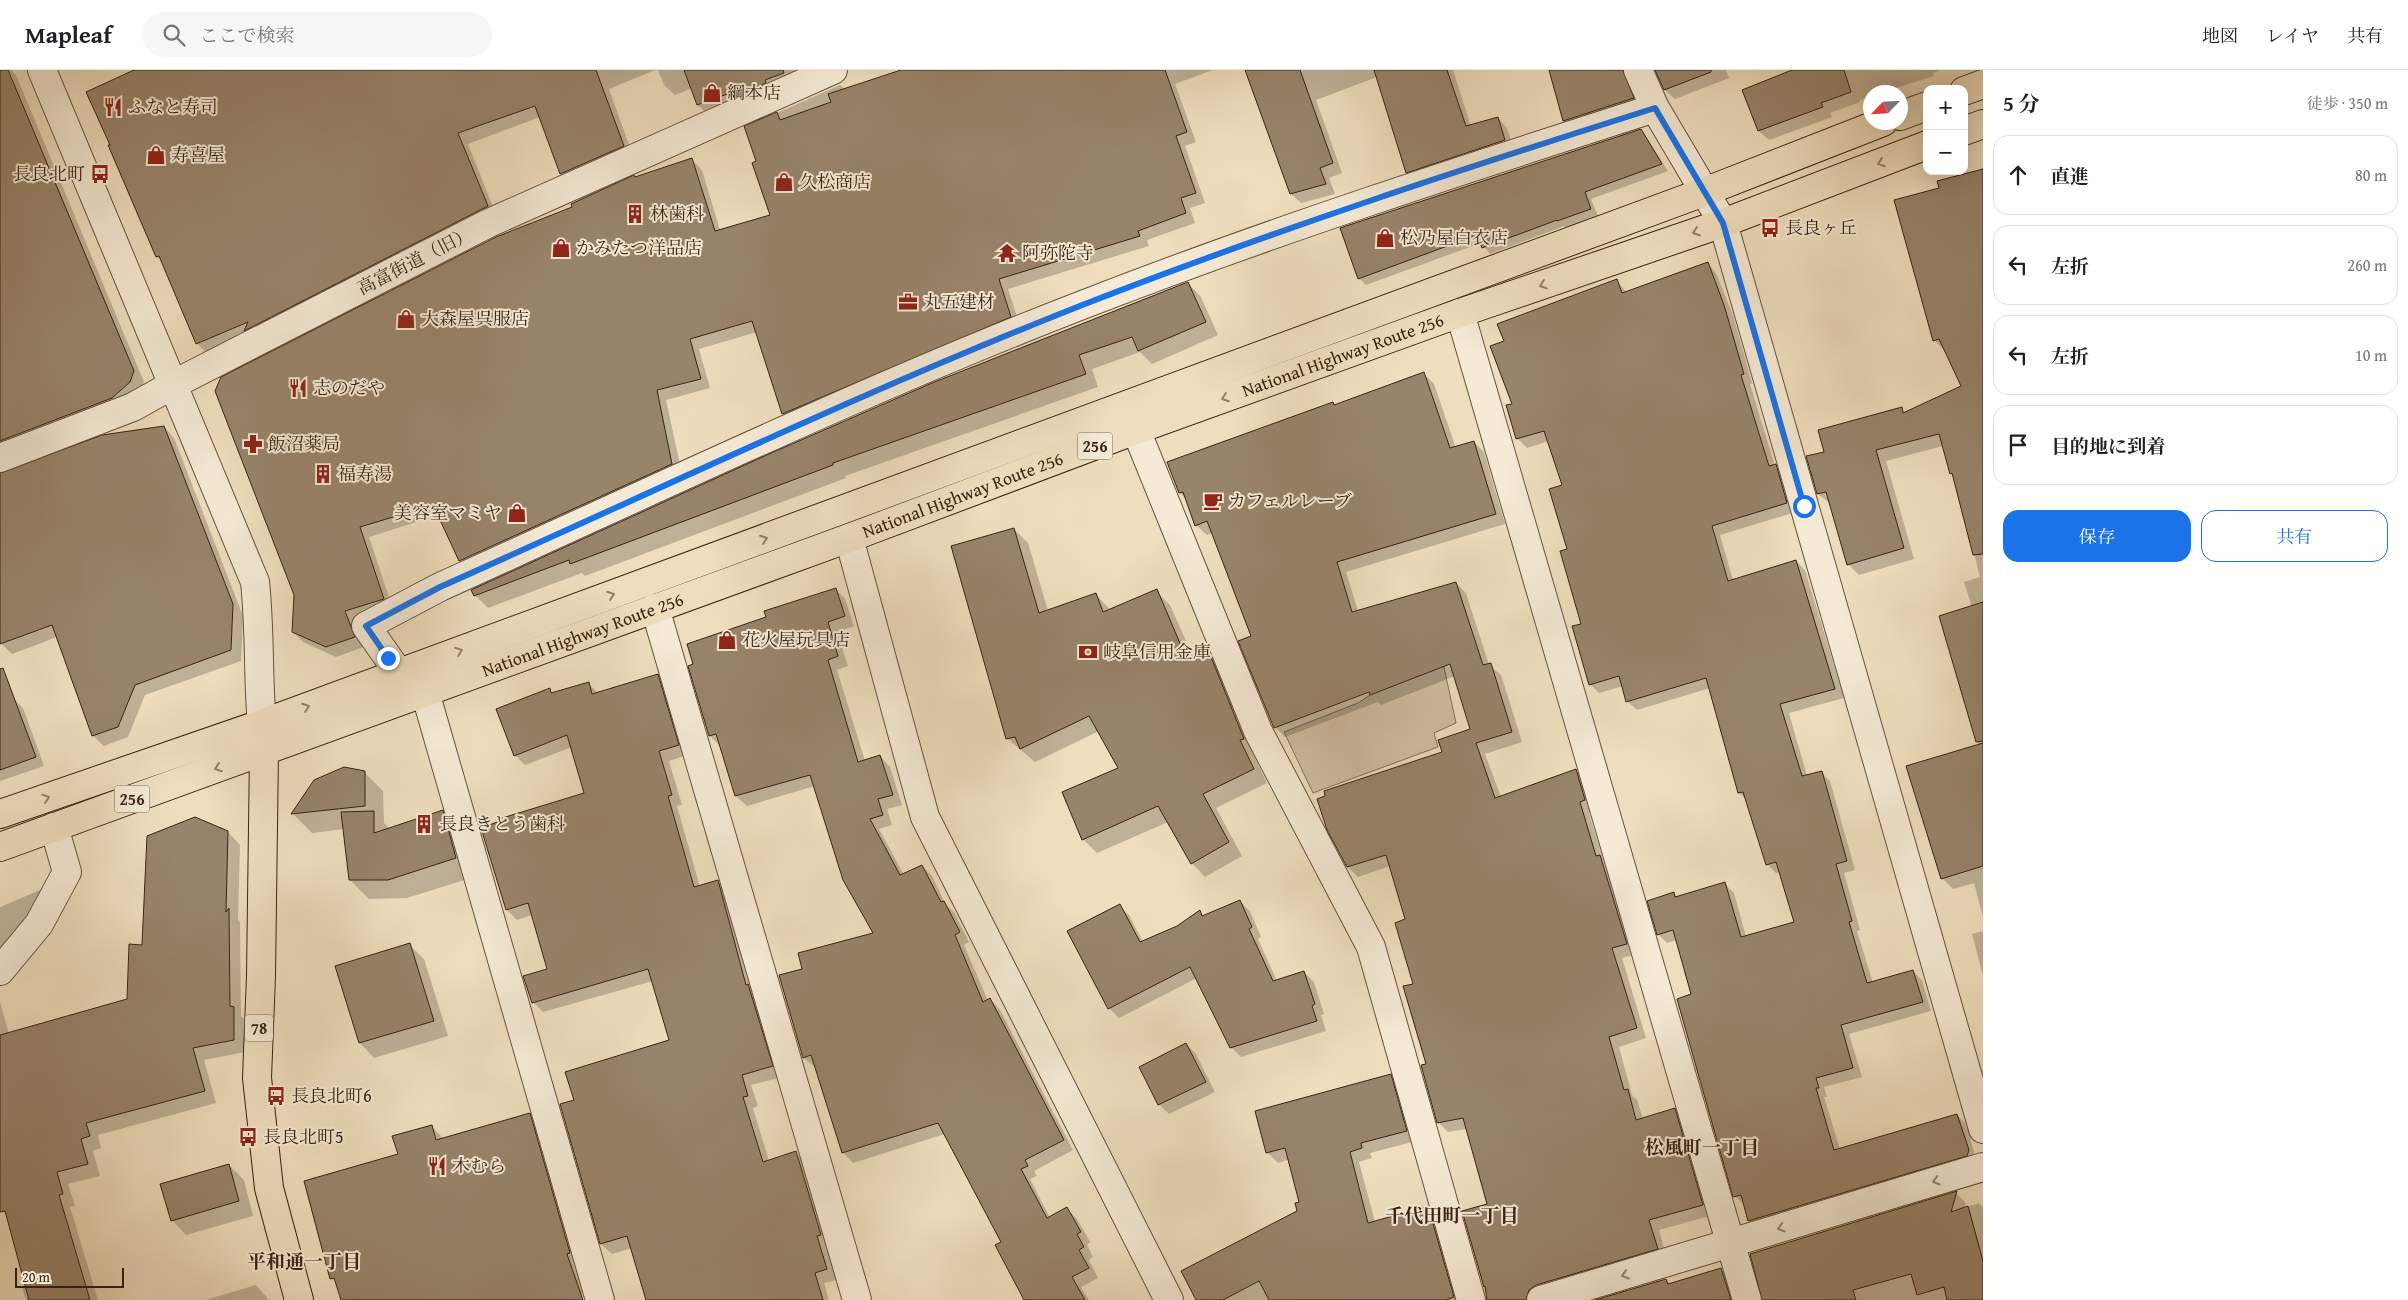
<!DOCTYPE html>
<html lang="ja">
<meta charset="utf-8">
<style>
body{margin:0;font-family:"Gentium Book Plus","Noto Serif JP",serif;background:#f6f6f6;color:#202124}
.controls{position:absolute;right:15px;top:15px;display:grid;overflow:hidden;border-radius:10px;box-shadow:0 5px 20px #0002}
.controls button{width:45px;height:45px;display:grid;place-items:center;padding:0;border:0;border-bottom:1px solid #e0e0e0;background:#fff;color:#202124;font:25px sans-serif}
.compass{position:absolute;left:1863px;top:15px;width:45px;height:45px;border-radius:50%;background:#fff;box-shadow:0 5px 20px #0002;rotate:245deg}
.scale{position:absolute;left:15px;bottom:12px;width:109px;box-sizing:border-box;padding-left:5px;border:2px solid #392212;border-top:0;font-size:14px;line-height:18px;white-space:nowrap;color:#392212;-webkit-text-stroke:4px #f5ead5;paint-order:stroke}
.stop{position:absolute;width:15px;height:15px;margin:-11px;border:4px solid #1a73e8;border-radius:50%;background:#fff}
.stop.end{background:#1a73e8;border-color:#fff;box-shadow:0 1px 5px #0008}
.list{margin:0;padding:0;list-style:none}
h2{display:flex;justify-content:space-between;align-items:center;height:65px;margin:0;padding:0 20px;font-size:21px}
h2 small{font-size:16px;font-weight:400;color:#757577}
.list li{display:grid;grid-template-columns:32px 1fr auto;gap:15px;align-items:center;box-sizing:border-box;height:80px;margin:0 10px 10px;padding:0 10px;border:1px solid #e0e0e0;border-radius:15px}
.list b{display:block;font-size:19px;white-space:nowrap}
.list em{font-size:16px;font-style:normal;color:#757577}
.actions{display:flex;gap:10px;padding:15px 20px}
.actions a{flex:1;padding:11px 0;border:1px solid #1a73e8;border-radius:15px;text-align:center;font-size:18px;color:#1a73e8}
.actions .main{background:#1a73e8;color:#fff}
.icon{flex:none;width:28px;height:28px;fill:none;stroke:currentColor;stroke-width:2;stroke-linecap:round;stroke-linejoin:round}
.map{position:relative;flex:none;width:1983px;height:1230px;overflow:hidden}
header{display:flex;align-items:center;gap:30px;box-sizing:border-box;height:70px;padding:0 25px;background:#fff;border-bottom:1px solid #e0e0e0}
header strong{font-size:24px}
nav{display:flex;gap:28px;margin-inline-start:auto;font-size:18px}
.search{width:350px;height:45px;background:#f6f6f6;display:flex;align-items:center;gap:12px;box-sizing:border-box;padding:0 18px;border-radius:28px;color:#757577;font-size:19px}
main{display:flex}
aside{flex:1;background:#fff}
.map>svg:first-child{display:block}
</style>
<header>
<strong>Mapleaf</strong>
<div class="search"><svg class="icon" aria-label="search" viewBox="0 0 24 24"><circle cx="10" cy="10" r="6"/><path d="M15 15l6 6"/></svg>ここで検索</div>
<nav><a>地図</a><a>レイヤ</a><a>共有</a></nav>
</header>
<main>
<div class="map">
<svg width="1983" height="1230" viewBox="0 0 1983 1230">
<rect width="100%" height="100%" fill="#efdebe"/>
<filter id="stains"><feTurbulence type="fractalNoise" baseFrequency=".004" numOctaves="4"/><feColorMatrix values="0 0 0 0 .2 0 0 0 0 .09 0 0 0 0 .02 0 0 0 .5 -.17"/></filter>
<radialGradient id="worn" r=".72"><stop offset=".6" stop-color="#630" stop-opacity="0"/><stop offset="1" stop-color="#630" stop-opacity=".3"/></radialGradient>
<path fill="#d0bea1" stroke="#84705a" d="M 1440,579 L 1456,653 L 1434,663 L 1438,677 L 1313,723 L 1284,662 L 1358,633 Z"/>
<path fill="#0003" d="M 0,0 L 11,0 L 16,5 L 144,312 L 140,322 L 0,387 Z
M 137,0 L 655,0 L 609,19 L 633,86 L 571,114 L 561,104 L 540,47 L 468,74 L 497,147 L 207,284 L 197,273 L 164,193 L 157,187 L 110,76 Z
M 658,0 L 829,0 L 708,45 L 698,35 L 692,18 L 675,25 L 664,15 Z
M 904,0 L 1213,0 L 1175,14 L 1196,72 L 1185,76 L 1205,133 L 1190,138 L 1195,153 L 1147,170 L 1149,176 L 1008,219 L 1020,256 L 793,354 L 783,344 L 757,262 L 699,279 L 710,318 L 666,330 L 682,404 L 469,500 L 460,491 L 439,445 L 369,467 L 393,539 L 354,551 L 364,577 L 336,587 L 303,572 L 293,562 L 295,525 L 573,138 L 636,108 L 692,90 L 702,100 L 720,160 L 771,146 L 758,92 L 746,57 L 840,15 L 845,20 Z
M 1246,0 L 1453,0 L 1471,56 L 1498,48 L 1507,58 L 1514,80 L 1417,112 L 1407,102 L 1377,7 L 1316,30 L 1342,103 L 1329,108 L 1335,124 L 1301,133 L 1291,124 Z
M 1550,0 L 1635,0 L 1642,38 L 1573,60 L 1564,51 Z
M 1655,0 L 1726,0 L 1729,8 L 1675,29 L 1665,20 Z
M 1795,0 L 1940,0 L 1933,3 L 1934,6 L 1883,22 L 1870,22 L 1870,27 L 1860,30 L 1860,32 L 1830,43 L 1832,47 L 1769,70 L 1759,61 L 1743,21 Z
M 1640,60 L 1647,68 L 1668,101 L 1591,129 L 1598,146 L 1565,158 L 1564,156 L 1490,184 L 1481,173 L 1366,215 L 1359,208 Z
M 1983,99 L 1983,847 L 1974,813 L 1953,819 L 1942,808 L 1979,676 L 1941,547 L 1972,537 L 1964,512 L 1980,507 L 1954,406 L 1951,403 L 1943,376 L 1886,391 L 1914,489 L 1859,505 L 1848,494 L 1831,434 L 1818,424 L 1808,387 L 1825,383 L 1901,338 L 1906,343 L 1963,316 L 1945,281 L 1934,270 L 1940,119 L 1939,112 Z
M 1707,193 L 1716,203 L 1733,245 L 1752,313 L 1750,314 L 1775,396 L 1785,405 L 1796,442 L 1720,465 L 1733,510 L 1796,491 L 1805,500 L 1844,628 L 1789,643 L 1807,706 L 1821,702 L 1830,711 L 1855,800 L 1844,803 L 1860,860 L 1857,861 L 1873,913 L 1913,901 L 1922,910 L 1931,941 L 1849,964 L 1862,1007 L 1824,1017 L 1827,1027 L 1824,1027 L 1840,1079 L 1957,1045 L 1966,1054 L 1977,1092 L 1759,1160 L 1750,1151 L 1745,1135 L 1734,1126 L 1693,925 L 1677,870 L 1667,873 L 1658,864 L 1674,824 L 1677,827 L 1725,814 L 1734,823 L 1746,867 L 1795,853 L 1780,802 L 1776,803 L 1767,794 L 1747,730 L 1739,723 L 1710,618 L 1637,640 L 1627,631 L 1623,616 L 1599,623 L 1590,614 L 1568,480 L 1564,416 L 1549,371 L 1527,378 L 1517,368 L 1506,272 L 1616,210 L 1627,223 Z
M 1188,213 L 1201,227 L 1218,265 L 1152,294 L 1140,282 L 1092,299 L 1098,317 L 845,406 L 846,408 L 585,506 L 582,503 L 488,538 L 475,525 L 851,349 L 1014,280 Z
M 1424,304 L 1434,314 L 1456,378 L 1474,372 L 1484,382 L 1505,454 L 1346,502 L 1358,541 L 1456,513 L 1466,523 L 1489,595 L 1501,605 L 1522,672 L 1485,684 L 1501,727 L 1576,700 L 1586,711 L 1595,741 L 1589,743 L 1604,792 L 1609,797 L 1637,884 L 1622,888 L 1646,968 L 1619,977 L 1632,1025 L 1637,1030 L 1643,1049 L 1675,1040 L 1685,1050 L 1713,1145 L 1659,1160 L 1667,1189 L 1539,1230 L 1487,1230 L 1464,1142 L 1488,1135 L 1467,1059 L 1448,1062 L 1438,1052 L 1427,995 L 1407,850 L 1390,796 L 1358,807 L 1348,797 L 1444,682 L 1472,659 L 1455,606 L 1381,635 L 1378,632 L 1285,667 L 1275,657 L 1252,567 L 1213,463 L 1207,465 L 1196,455 L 1187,430 L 1180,423 L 1335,336 Z
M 164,357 L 174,368 L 243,546 L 241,591 L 145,625 L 128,667 L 104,676 L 93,666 L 57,567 L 12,584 L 1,573 L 0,404 Z
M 1014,459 L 1028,473 L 1048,541 L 1096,524 L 1110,540 L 1156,521 L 1170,535 L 1194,589 L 1209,583 L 1223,597 L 1257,683 L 1253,684 L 1267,713 L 1216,738 L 1242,786 L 1205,807 L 1192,793 L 1168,752 L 1097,783 L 1083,769 L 1120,699 L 1099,661 L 1035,692 L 1008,669 Z
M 835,519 L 845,529 L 854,556 L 837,562 L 848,596 L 837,600 L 865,691 L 880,686 L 890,697 L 902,735 L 887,739 L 892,755 L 879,759 L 904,805 L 922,796 L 932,806 L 946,835 L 954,842 L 969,872 L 964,875 L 988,931 L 990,929 L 1000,940 L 1073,1080 L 1034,1101 L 1037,1106 L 1030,1109 L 1050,1148 L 1067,1139 L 1077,1149 L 1090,1172 L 1087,1175 L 1093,1187 L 1089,1190 L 1098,1208 L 1081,1217 L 1089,1230 L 1025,1230 L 1002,1173 L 945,1064 L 853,1093 L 843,1082 L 816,998 L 804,988 L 780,906 L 804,900 L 874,864 L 815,716 L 747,736 L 736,726 L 720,676 L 710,666 L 768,548 Z
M 658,606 L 668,616 L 688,685 L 669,691 L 682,735 L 677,736 L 700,817 L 717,812 L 727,822 L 782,1007 L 751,1015 L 758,1036 L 753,1038 L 769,1091 L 796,1083 L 806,1093 L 830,1175 L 827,1176 L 837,1210 L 824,1213 L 829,1230 L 648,1230 L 632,1178 L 612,1184 L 601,1174 L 561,1035 L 575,1031 L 670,971 L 653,911 L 543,942 L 533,932 L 548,900 L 532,845 L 517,850 L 507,840 L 585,724 L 572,677 L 525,695 L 515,685 L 549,619 L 553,624 L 589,614 L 598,623 Z
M 14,629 L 23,638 L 44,696 L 0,711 L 0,634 Z
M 364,702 L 383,721 L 384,753 L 390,759 L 442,741 L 461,761 L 474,807 L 407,828 L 369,829 L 350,810 L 345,759 L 312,763 L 293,744 L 315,711 Z
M 228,762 L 240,775 L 238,849 L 240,852 L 241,946 L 246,950 L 245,982 L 204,990 L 216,1033 L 98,1065 L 101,1078 L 93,1081 L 100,1106 L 68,1114 L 75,1136 L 70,1137 L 98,1230 L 26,1230 L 22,1217 L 27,1216 L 8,1148 L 0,1136 L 0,932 L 9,964 L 128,930 L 144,876 Z
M 40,820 L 52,832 L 0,902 L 0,837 Z
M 1240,831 L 1250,841 L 1261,867 L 1258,869 L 1277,911 L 1304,902 L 1314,912 L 1324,944 L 1321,945 L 1326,961 L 1241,987 L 1231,977 L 1197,908 L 1119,948 L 1109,938 L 1069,862 L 1119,836 L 1129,845 L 1143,872 L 1178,857 L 1199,841 L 1204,846 Z
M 1983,861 L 1983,906 L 1972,864 Z
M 409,874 L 424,889 L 448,966 L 374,988 L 360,973 L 336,896 Z
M 1186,974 L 1196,984 L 1215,1022 L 1169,1044 L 1159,1034 Z
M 1390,1005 L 1400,1015 L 1416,1071 L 1370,1083 L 1372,1088 L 1359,1092 L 1375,1152 L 1428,1138 L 1438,1148 L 1461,1230 L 1198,1230 L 1298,1141 L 1300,1132 L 1290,1089 L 1278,1093 L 1267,1082 Z
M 530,1044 L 543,1058 L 588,1221 L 576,1225 L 577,1230 L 343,1230 L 338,1215 L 332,1208 L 400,1085 L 431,1056 L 444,1069 Z
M 229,1095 L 244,1110 L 253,1146 L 186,1165 L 172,1150 Z
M 1956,1123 L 1966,1133 L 1964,1138 L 1979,1133 L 1983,1137 L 1983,1230 L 1763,1230 Z
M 1721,1200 L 1731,1210 L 1738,1230 L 1600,1230 L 1666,1210 L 1670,1215 Z
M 256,1215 L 269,1230 L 205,1230 Z"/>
<path fill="#98846b" stroke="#392212" d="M 0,0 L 8,0 L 134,301 L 130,312 L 112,328 L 0,371 Z
M 134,0 L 596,0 L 624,76 L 560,104 L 535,36 L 458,63 L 488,136 L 244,261 L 248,252 L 196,274 L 159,186 L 156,187 L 108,75 L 110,75 L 86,22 Z
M 684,0 L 783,0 L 784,3 L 765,10 L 766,13 L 734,27 L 733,22 L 697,35 Z
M 901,0 L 1165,0 L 1187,62 L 1176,66 L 1196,123 L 1181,128 L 1186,143 L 1138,161 L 1140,166 L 999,209 L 1011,247 L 782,344 L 752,251 L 690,269 L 701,309 L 657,320 L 672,394 L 459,491 L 433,435 L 360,457 L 384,529 L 345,541 L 355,567 L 326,577 L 292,562 L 294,525 L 215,321 L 221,307 L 496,167 L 572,137 L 571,134 L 634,105 L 635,107 L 692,88 L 715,161 L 770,145 L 752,93 L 756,91 L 744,56 L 777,42 L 780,50 L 831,32 L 828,24 Z
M 1245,0 L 1300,0 L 1333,93 L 1320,98 L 1326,114 L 1290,124 Z
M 1374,0 L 1447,0 L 1466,56 L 1498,47 L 1505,70 L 1406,103 Z
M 1549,0 L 1623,0 L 1634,28 L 1563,51 Z
M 1655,0 L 1711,0 L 1711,2 L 1664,20 Z
M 1792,0 L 1844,0 L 1851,22 L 1821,33 L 1823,37 L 1758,61 L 1742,20 Z
M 1641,59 L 1662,94 L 1585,122 L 1591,139 L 1557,151 L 1557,150 L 1482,178 L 1477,165 L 1358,209 L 1340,158 Z
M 1983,99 L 1983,484 L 1973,485 L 1952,403 L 1950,404 L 1939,364 L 1876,380 L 1904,478 L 1847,495 L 1826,422 L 1817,424 L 1806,386 L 1824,382 L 1818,360 L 1902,337 L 1903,343 L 1961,316 L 1939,269 L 1933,271 L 1894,130 L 1939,118 L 1937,111 Z
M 1708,192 L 1724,235 L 1744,304 L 1741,305 L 1769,396 L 1776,394 L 1787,433 L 1712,456 L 1728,511 L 1796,490 L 1835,619 L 1780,634 L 1802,706 L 1822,701 L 1847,791 L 1836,794 L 1852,851 L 1849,852 L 1867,913 L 1913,900 L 1923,932 L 1841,955 L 1853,998 L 1816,1008 L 1819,1018 L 1816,1018 L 1834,1080 L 1957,1044 L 1969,1080 L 1967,1086 L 1748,1151 L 1741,1125 L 1733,1127 L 1677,929 L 1691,924 L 1673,860 L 1657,865 L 1647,831 L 1674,822 L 1675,827 L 1725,812 L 1741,867 L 1794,852 L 1776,792 L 1766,795 L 1743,722 L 1738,723 L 1706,608 L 1626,632 L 1619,606 L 1589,615 L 1572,556 L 1581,554 L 1560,481 L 1567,479 L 1549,419 L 1562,415 L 1544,361 L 1516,369 L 1506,335 L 1512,334 L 1490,276 L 1504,271 L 1497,254 L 1617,209 L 1622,223 Z
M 1188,212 L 1206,252 L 1138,281 L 1132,267 L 1079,285 L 1086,304 L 833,393 L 833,395 L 570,494 L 569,490 L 474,526 L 471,520 L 769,384 L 932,313 Z
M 1424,302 L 1450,378 L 1474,371 L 1496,444 L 1337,492 L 1352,542 L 1456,512 L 1483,595 L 1491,593 L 1512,662 L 1476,673 L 1495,728 L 1576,699 L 1585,730 L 1580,732 L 1596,786 L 1600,785 L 1627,874 L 1612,878 L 1637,958 L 1609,967 L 1624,1020 L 1628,1019 L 1636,1050 L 1675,1038 L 1703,1135 L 1649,1150 L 1658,1179 L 1536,1215 L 1529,1220 L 1526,1230 L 1487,1230 L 1485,1216 L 1484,1217 L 1462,1141 L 1487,1134 L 1463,1048 L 1437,1053 L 1421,995 L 1426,994 L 1403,916 L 1413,914 L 1395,853 L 1405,849 L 1386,785 L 1347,797 L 1327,760 L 1317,729 L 1325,726 L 1324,721 L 1442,682 L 1438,670 L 1470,659 L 1450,594 L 1370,625 L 1369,622 L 1274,658 L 1238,571 L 1251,566 L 1207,451 L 1195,456 L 1183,422 L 1179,423 L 1167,392 L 1333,332 L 1334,335 Z
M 164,356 L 233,534 L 231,580 L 135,615 L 118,657 L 92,666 L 52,555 L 0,574 L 0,403 L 102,365 Z
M 1014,458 L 1039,543 L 1096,523 L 1103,542 L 1157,519 L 1187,590 L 1209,582 L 1244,669 L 1240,670 L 1254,699 L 1203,724 L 1229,772 L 1191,794 L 1158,736 L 1082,770 L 1062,722 L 1118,698 L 1089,646 L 1020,679 L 1015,667 L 1006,669 L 951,476 Z
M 836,518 L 845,546 L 828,552 L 838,586 L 828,590 L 858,692 L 880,685 L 893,725 L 878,729 L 883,745 L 870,749 L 900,805 L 922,795 L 941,832 L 944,831 L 960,862 L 955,865 L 983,932 L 990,928 L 1064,1070 L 1025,1090 L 1028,1096 L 1021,1099 L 1047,1148 L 1067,1137 L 1081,1162 L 1077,1164 L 1084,1177 L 1079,1180 L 1089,1198 L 1072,1207 L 1085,1230 L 1024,1230 L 995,1175 L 1001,1172 L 938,1053 L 842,1083 L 811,985 L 803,988 L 779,905 L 802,899 L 798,883 L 873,863 L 843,810 L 810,705 L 735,726 L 716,664 L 709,666 L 688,596 L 693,594 L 687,574 L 766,547 L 764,541 Z
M 1983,532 L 1983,671 L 1976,672 L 1939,546 Z
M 3,598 L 36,687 L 0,700 L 0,599 Z
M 658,604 L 679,675 L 659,681 L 672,725 L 668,726 L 694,817 L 718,810 L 746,915 L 748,914 L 773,996 L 742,1005 L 748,1026 L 743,1027 L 763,1092 L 796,1081 L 821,1165 L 817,1166 L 827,1199 L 815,1203 L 823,1230 L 646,1230 L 627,1166 L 600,1174 L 560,1034 L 574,1030 L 565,1002 L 669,970 L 656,926 L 648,899 L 532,933 L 523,906 L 547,899 L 528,833 L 506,840 L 481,758 L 500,751 L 499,749 L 584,723 L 567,665 L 514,686 L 496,639 L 550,618 L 551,623 L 589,612 L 592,624 Z
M 1983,673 L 1983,796 L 1941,809 L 1906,696 Z
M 344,697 L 365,701 L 365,736 L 291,744 L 314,710 Z
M 443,740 L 456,788 L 388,810 L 349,810 L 341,742 L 374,741 L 374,763 Z
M 195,747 L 228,761 L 226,842 L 229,838 L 230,936 L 234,937 L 234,970 L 193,978 L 205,1021 L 86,1053 L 90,1066 L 81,1069 L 88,1094 L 57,1102 L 63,1124 L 59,1125 L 90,1230 L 29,1230 L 5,1141 L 0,1142 L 0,965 L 127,929 L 129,874 L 142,875 L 147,766 Z
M 1240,830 L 1252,857 L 1249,859 L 1273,911 L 1304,901 L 1315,934 L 1312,936 L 1317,951 L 1230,978 L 1190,897 L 1108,939 L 1067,861 L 1120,834 L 1140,872 L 1177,856 L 1200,840 L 1202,846 Z
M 410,873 L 434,951 L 359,973 L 335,896 Z
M 1186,973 L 1206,1012 L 1158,1035 L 1139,997 Z
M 1391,1004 L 1407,1061 L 1361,1073 L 1362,1078 L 1350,1082 L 1368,1153 L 1428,1136 L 1454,1227 L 1446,1230 L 1269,1230 L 1259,1211 L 1223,1230 L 1196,1230 L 1181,1201 L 1297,1141 L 1295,1133 L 1299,1132 L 1285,1078 L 1266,1083 L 1255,1041 Z
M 530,1043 L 570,1183 L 567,1184 L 583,1230 L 341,1230 L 334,1208 L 330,1209 L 304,1111 L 398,1084 L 392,1066 L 432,1055 L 436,1070 Z
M 229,1094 L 239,1131 L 171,1151 L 160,1114 Z
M 1957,1121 L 1951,1142 L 1968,1136 L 1983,1191 L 1983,1230 L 1947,1230 L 1944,1217 L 1917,1225 L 1911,1204 L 1853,1220 L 1856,1230 L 1762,1230 L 1750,1184 Z
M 1721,1198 L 1731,1230 L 1595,1230 L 1666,1209 L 1668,1214 Z"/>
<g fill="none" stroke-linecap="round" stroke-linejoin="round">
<g stroke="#66513d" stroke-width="30">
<path id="minor" d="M 42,0 L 255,512 C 261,567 257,623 264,678
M 1638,0 L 1655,38 L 1723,153 L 1983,1059
M 1460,243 L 1747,1230
M 1136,360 L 1258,661 L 1371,877 L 1471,1230
M 0,388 L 133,337 L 174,314 L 489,153 L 833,0
M 849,468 L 925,747 L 1169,1230
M 655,538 L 857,1230
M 425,622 L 600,1230
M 407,624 L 399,603 L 366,556 L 440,517 C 655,420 869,317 1090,232 C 1276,160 1465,99 1655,38
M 0,901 L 39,854 L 67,802 L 54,757
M 1541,1230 L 1983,1097"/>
</g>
<g stroke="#392212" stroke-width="30">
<path id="major" d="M 264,682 L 261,906 L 257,1008 L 269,1118 L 299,1230"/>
</g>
<g stroke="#392212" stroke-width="30">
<g id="highway">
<path d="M 1964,21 L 1983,14"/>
<path d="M 1900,46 L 1927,36"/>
<path d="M 1964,61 L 1983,54"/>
<path d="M 0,744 L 261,654 L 1704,122 L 1883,52"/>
<path id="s1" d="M 0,777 L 849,468 L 1136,360 L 1460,243 L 1723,153 L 1927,75"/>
</g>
</g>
<use href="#minor" stroke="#f5ead5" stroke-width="28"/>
<use href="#major" stroke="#efdebe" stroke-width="28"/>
<use href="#highway" stroke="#efdebe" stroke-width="28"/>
</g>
<defs><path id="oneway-chevron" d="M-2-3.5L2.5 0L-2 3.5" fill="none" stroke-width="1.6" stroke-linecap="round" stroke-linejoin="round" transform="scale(1.25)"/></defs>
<g stroke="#948068">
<use href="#oneway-chevron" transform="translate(1881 93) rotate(159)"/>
<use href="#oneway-chevron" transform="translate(1696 162) rotate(161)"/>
<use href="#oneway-chevron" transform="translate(1543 215) rotate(161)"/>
<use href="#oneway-chevron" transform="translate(1225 328) rotate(160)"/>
<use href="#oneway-chevron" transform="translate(764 469) rotate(-20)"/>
<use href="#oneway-chevron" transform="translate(611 525) rotate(-20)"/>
<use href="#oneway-chevron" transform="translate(459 581) rotate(-20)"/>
<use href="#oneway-chevron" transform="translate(306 637) rotate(-20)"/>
<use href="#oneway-chevron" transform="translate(218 698) rotate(160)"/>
<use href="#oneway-chevron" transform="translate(46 728) rotate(-19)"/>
</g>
<g stroke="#978674">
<use href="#oneway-chevron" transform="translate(1936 1111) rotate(163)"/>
<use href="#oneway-chevron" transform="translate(1781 1158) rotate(163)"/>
<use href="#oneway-chevron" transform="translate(1625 1205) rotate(163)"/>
</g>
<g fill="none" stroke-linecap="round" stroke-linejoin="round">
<path stroke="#1a73e8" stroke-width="6" d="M 388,588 L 366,556 L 440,517 C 656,421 870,318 1090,232 C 1276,160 1465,98 1655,38 L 1723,153 L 1804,436"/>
</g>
<defs>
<g id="shop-bare" transform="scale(1.5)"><path d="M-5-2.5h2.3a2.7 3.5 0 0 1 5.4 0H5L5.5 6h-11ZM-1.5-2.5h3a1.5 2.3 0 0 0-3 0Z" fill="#8f2418" stroke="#f5ead5" stroke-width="2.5" paint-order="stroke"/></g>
<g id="restaurant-bare" transform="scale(1.5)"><path d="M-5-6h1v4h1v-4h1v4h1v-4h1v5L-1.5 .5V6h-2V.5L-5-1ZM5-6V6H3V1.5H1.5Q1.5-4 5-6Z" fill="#8f2418" stroke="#f5ead5" stroke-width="2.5" paint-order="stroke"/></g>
<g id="bus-bare" transform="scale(1.5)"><path d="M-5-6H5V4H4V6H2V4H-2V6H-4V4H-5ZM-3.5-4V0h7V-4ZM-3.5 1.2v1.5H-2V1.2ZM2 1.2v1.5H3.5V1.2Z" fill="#8f2418" stroke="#f5ead5" stroke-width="2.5" paint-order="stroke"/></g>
<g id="building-bare" transform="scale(1.5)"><path d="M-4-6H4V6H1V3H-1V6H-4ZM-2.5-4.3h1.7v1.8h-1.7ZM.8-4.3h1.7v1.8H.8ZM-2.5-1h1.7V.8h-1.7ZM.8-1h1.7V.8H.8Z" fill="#8f2418" stroke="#f5ead5" stroke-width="2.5" paint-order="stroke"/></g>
<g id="temple-bare" transform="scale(1.5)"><path d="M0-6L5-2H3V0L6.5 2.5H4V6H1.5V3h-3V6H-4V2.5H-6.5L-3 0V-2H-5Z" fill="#8f2418" stroke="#f5ead5" stroke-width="2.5" paint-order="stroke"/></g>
<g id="office-bare" transform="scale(1.5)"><path d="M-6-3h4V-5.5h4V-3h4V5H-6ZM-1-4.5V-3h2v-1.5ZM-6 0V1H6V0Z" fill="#8f2418" stroke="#f5ead5" stroke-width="2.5" paint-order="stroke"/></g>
<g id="pharmacy-bare" transform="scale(1.5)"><path d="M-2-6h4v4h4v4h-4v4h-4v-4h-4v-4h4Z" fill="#8f2418" stroke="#f5ead5" stroke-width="2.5" paint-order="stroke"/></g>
<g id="cafe-bare" transform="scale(1.5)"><path d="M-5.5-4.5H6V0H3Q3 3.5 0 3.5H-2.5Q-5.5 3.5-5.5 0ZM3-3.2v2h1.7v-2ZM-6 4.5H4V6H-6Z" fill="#8f2418" stroke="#f5ead5" stroke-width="2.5" paint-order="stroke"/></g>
<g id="bank-bare" transform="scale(1.5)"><path d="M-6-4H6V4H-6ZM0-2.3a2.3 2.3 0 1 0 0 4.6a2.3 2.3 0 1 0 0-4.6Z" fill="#8f2418" stroke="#f5ead5" stroke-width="2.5" paint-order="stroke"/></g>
</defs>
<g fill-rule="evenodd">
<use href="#shop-bare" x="712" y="23"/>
<use href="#restaurant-bare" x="113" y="37"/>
<use href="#shop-bare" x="156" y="85"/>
<use href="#bus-bare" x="100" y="104"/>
<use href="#shop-bare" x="784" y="112"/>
<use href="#building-bare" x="635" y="144"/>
<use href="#bus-bare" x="1770" y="158"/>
<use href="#shop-bare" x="1385" y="168"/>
<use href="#shop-bare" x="561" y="178"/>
<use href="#temple-bare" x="1007" y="183"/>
<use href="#office-bare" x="908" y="232"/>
<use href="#shop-bare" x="406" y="249"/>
<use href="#restaurant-bare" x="298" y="318"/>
<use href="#pharmacy-bare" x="253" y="374"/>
<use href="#building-bare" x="323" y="404"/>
<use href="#cafe-bare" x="1213" y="431"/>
<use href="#shop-bare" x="517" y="443"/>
<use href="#shop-bare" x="727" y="570"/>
<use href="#bank-bare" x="1088" y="582"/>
<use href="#building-bare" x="424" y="754"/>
<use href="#bus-bare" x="276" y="1026"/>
<use href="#bus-bare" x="248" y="1067"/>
<use href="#restaurant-bare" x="437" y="1096"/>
</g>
<g text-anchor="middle" stroke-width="4" stroke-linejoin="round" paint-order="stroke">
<g fill="#f5ead5" stroke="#715e4c" stroke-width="1">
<rect x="1077.5" y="362.5" width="35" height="27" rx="4"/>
<rect x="114.5" y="715.5" width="35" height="27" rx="4"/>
<rect x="245" y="944.5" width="28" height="27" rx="4"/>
</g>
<g font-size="16" font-weight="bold" fill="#392212">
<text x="1095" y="382">256</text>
<text x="132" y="735">256</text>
<text x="259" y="964">78</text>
</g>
<g font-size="18" fill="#392212" stroke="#f5ead5" text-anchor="start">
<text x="727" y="29">綱本店</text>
<text x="128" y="43">ふなと寿司</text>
<text x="171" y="91">寿喜屋</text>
<text x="85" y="110" text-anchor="end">長良北町</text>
<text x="799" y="118">久松商店</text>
<text x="650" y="150">林歯科</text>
<text x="1785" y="164">長良ヶ丘</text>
<text x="1400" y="174">松乃屋白衣店</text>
<text x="576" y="184">かみたつ洋品店</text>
<text x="1022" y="189">阿弥陀寺</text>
<text x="923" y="238">丸五建材</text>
<text x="421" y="255">大森屋呉服店</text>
<text x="313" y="324">志のだや</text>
<text x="268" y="380">飯沼薬局</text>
<text x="338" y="410">福寿湯</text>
<text x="1228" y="437">カフェルレーブ</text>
<text x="502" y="449" text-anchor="end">美容室マミヤ</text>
<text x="742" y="576">花火屋玩具店</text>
<text x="1103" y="588">岐阜信用金庫</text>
<text x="439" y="760">長良きとう歯科</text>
<text x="291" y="1032">長良北町6</text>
<text x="263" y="1073">長良北町5</text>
<text x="452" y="1102">木むら</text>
</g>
<g font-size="18" fill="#392212" stroke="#f5ead5">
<text transform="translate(415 191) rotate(-27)" y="6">高富街道（旧）</text>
<text dy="6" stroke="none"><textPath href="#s1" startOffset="1430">National Highway Route 256</textPath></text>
<text dy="6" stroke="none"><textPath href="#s1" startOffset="1025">National Highway Route 256</textPath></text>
<text dy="6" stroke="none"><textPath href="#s1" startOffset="620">National Highway Route 256</textPath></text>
</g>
<g font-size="19" font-weight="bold" fill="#392212" stroke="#f5ead5">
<text x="1702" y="1084">松風町一丁目</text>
<text x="1452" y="1152">千代田町一丁目</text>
<text x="304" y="1198">平和通一丁目</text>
</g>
</g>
<rect width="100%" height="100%" filter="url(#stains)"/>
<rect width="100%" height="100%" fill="url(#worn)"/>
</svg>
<div class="controls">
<button>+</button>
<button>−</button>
</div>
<svg class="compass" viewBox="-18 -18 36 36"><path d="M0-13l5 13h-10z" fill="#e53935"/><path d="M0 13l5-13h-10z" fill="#757577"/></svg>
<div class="scale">20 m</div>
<div class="stop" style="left:1804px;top:436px"></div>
<div class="stop end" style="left:388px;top:588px"></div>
</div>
<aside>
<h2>5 分<small>徒歩 · 350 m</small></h2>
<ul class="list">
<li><svg class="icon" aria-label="ahead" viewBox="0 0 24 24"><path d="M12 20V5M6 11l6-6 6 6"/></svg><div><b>直進</b></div><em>80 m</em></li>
<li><svg class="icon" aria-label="left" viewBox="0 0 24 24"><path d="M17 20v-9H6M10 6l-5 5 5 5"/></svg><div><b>左折</b></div><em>260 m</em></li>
<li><svg class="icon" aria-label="left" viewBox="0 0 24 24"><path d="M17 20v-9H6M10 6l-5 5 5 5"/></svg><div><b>左折</b></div><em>10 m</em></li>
<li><svg class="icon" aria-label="arrive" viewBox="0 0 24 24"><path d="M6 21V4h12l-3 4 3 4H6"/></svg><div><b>目的地に到着</b></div></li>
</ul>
<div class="actions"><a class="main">保存</a><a>共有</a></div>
</aside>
</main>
